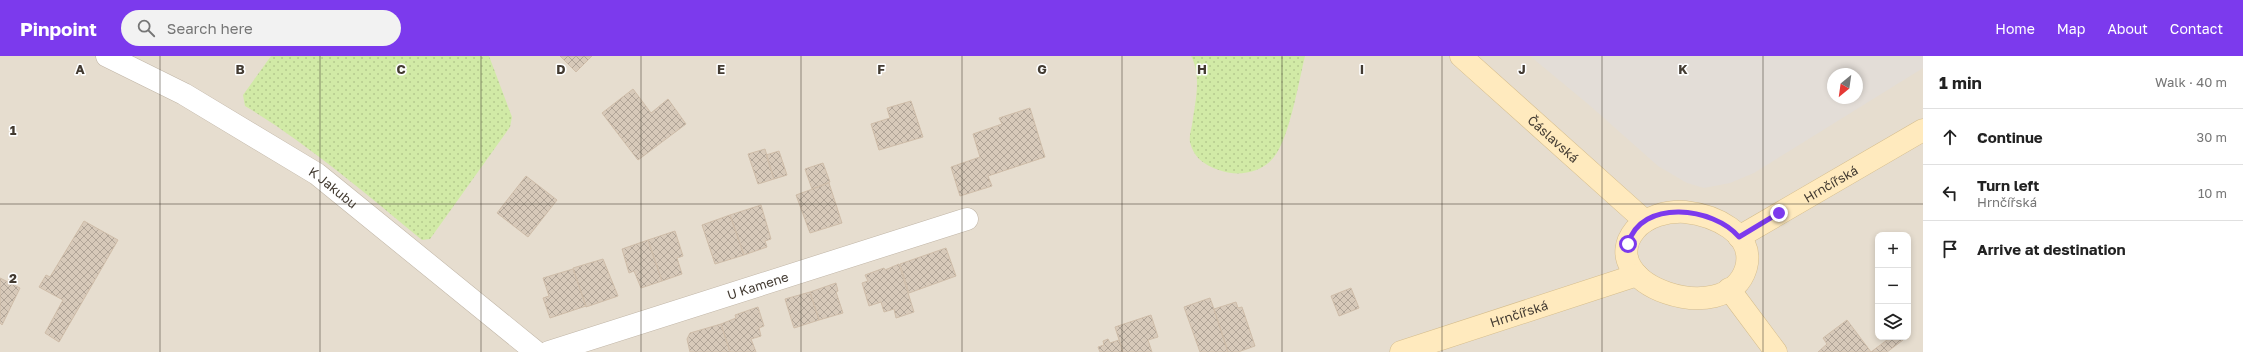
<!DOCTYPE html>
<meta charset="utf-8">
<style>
body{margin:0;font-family:"Golos Text",sans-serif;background:#f2f2f2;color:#222}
.controls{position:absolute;right:12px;bottom:12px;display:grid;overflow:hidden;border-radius:8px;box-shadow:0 2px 6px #0003}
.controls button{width:36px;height:36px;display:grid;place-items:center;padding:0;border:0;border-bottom:1px solid #e0e0e0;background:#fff;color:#222;font:20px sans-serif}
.compass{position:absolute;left:1827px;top:12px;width:36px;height:36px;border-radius:50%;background:#fff;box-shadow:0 2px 6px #0003;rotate:209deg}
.stop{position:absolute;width:12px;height:12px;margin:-9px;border:3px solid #7c3aed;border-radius:50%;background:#fff}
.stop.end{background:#7c3aed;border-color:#fff;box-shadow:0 1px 4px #0008}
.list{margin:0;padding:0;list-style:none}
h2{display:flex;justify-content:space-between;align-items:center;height:52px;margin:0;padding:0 16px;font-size:17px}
h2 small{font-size:13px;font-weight:400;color:#767676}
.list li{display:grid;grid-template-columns:26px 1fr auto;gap:12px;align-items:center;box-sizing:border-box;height:56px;padding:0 16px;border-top:1px solid #e0e0e0}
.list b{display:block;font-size:15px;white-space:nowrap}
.list p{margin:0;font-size:13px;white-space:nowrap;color:#767676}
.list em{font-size:13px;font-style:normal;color:#767676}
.icon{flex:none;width:22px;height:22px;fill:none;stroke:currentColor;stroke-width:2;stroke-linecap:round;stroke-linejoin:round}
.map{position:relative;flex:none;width:1923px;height:296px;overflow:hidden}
header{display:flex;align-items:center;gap:24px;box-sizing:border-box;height:56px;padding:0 20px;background:#7c3aed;color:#fff}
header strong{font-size:19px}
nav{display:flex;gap:22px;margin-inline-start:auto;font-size:14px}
.search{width:280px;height:36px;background:#f2f2f2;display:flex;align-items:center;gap:10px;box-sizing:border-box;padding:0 14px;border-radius:22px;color:#767676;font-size:15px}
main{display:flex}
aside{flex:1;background:#fff}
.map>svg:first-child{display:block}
</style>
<header>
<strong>Pinpoint</strong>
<div class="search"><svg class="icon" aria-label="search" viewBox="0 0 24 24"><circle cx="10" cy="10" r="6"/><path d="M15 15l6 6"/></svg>Search here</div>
<nav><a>Home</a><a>Map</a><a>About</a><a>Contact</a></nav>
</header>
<main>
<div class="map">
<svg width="1923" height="296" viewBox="0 0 1923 296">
<defs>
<pattern id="grass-dots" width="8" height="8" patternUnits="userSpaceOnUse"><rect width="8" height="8" fill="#d1eaa6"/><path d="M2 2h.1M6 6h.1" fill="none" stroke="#b5ca8f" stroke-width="1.8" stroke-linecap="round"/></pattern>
<pattern id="building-cross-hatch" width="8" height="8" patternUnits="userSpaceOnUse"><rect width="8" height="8" fill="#d7c9b9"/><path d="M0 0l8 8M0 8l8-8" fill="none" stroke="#b0a497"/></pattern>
</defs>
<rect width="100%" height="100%" fill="#f2ebe1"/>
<path fill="#e6ddcf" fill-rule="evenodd" d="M 0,0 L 1923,0 L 1923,296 L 0,296 ZM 1833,18 L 1857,18 L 1857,42 L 1833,42 ZM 1878,179 L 1908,179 L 1908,281 L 1878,281 Z"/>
<path fill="#e3ddd7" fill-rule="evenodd" d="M 1530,0 L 1923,0 L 1923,12 L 1754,117 L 1730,127 L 1704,132 L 1687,127 L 1658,110 L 1588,48 ZM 1833,18 L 1857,18 L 1857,42 L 1833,42 Z"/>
<path fill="url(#grass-dots)" d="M 271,0 L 489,0 L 512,61 L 510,71 L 430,183 L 422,184 C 365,137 308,88 245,50 L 243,39 Z
M 1191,0 L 1305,0 C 1299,25 1289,83 1274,101 C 1263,116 1239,121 1222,115 C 1206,110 1194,103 1190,86 C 1189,81 1191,74 1192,69 C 1195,47 1202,20 1191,0 Z"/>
<path fill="url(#building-cross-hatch)" stroke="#cfbda9" d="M 560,0 L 592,0 L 576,16 Z
M 633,33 L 651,57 L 668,43 L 686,68 L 638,104 L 602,57 Z
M 911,45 L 923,81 L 879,94 L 871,68 L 890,62 L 887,52 Z
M 1030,52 L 1045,101 L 988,120 L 992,130 L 960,140 L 951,111 L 980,101 L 973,78 L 1002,68 L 999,62 Z
M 765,93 L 774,123 L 758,128 L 748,98 Z
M 779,95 L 787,119 L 774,123 L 766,99 Z
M 823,107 L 830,126 L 812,133 L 805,113 Z
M 526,120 L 557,144 L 528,181 L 497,157 Z
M 829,127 L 842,167 L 810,177 L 796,139 Z
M 761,149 L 771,183 L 765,185 L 767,191 L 744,199 L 730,159 Z
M 730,159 L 744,199 L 715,208 L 702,169 Z
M 84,165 L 118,184 L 59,286 L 45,277 L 63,244 L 39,231 L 46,219 L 50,221 Z
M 675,175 L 683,200 L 677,202 L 682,218 L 662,225 L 648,184 Z
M 648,184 L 662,225 L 641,232 L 634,215 L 629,217 L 622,193 Z
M 946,192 L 956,220 L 909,237 L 900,208 Z
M 603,203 L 618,240 L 586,251 L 573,212 Z
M 899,208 L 914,256 L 896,262 L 894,253 L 884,256 L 881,246 L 869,250 L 862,227 L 868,225 L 865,219 L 884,212 L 885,214 Z
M 573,213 L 586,250 L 550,262 L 543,242 L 549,240 L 543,222 Z
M 0,222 L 20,232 L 2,269 L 0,267 Z
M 836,227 L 838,235 L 836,236 L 843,257 L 819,264 L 810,236 Z
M 1351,232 L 1359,252 L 1339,260 L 1331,240 Z
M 810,236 L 819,264 L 794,272 L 785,243 Z
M 1210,242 L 1214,253 L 1228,296 L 1200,296 L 1184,251 Z
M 1236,246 L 1238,252 L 1242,251 L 1255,290 L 1238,296 L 1228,296 L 1214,253 Z
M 758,251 L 764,270 L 759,272 L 761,280 L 751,283 L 756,296 L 730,296 L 721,268 L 736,262 L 735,259 Z
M 1151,259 L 1158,281 L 1148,284 L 1152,296 L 1123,296 L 1115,271 Z
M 1847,264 L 1871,296 L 1891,281 L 1902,281 L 1903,284 L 1887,296 L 1818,296 L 1827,288 L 1823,282 Z
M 721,268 L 730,296 L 690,296 L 687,283 L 690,277 Z
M 1108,283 L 1110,287 L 1119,284 L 1123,296 L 1100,296 L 1098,291 L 1104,289 L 1103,285 Z"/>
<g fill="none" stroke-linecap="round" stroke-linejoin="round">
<g stroke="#c0b5a6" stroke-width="23">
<g id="street">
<path id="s1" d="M 107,0 L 184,38 L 317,118 L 536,296"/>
<path id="s2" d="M 549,296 L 967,163"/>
</g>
</g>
<g stroke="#d5bd8d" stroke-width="23">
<g id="secondary">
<path id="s3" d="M 1461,0 L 1645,165"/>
<path d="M 1685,156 C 1712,159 1756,176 1746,212 C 1727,275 1591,228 1635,174 C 1647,160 1667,155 1685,156 Z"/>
<path id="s4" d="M 1739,181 L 1923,74"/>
<path d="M 1729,233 L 1776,296"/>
<path id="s5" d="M 1401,296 L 1637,219"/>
</g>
</g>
<use href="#street" stroke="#fff" stroke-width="22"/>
<use href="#secondary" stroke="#ffeabe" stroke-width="22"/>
</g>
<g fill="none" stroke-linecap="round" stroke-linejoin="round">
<path stroke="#7c3aed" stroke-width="5" d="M 1628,188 C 1641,142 1714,151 1739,181 L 1779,157"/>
</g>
<path fill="none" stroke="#433b32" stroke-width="1" stroke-opacity="0.55" d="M 160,0 L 160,296M 320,0 L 320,296M 481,0 L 481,296M 641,0 L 641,296M 801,0 L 801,296M 962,0 L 962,296M 1122,0 L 1122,296M 1282,0 L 1282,296M 1442,0 L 1442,296M 1602,0 L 1602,296M 1763,0 L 1763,296M 0,148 L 1923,148"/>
<g text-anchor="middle" stroke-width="3" stroke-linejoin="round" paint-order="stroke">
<g font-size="13" fill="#433b32" stroke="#fff">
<text dy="5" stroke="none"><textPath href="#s3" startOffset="124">Čáslavská</textPath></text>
<text dy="5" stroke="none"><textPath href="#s4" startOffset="106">Hrnčířská</textPath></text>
<text dy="5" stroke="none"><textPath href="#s1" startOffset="262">K Jakubu</textPath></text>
<text dy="5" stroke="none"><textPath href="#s2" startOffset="219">U Kamene</textPath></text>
<text dy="5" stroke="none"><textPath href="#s5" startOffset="124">Hrnčířská</textPath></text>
</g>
</g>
<g font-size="13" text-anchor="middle" font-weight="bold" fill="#433b32" stroke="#fff" stroke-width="3" stroke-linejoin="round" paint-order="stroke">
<text x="80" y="18">A</text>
<text x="240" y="18">B</text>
<text x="401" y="18">C</text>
<text x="561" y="18">D</text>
<text x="721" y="18">E</text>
<text x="881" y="18">F</text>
<text x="1042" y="18">G</text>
<text x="1202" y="18">H</text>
<text x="1362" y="18">I</text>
<text x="1522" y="18">J</text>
<text x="1683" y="18">K</text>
<text x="13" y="79">1</text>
<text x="13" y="227">2</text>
</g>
</svg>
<div class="controls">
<button>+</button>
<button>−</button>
<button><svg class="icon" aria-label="layers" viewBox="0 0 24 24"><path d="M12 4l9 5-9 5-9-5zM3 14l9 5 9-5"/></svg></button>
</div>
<svg class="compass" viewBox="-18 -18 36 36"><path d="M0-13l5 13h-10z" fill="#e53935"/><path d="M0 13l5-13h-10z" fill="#767676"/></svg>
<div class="stop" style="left:1628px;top:188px"></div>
<div class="stop end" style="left:1779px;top:157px"></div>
</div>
<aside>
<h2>1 min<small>Walk · 40 m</small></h2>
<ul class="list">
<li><svg class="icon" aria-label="ahead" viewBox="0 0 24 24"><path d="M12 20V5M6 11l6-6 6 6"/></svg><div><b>Continue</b></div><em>30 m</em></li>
<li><svg class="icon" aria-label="left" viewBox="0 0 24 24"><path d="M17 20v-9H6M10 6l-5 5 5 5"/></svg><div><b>Turn left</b><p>Hrnčířská</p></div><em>10 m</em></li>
<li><svg class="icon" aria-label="arrive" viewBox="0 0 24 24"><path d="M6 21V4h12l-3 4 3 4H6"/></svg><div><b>Arrive at destination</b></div></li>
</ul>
</aside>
</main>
